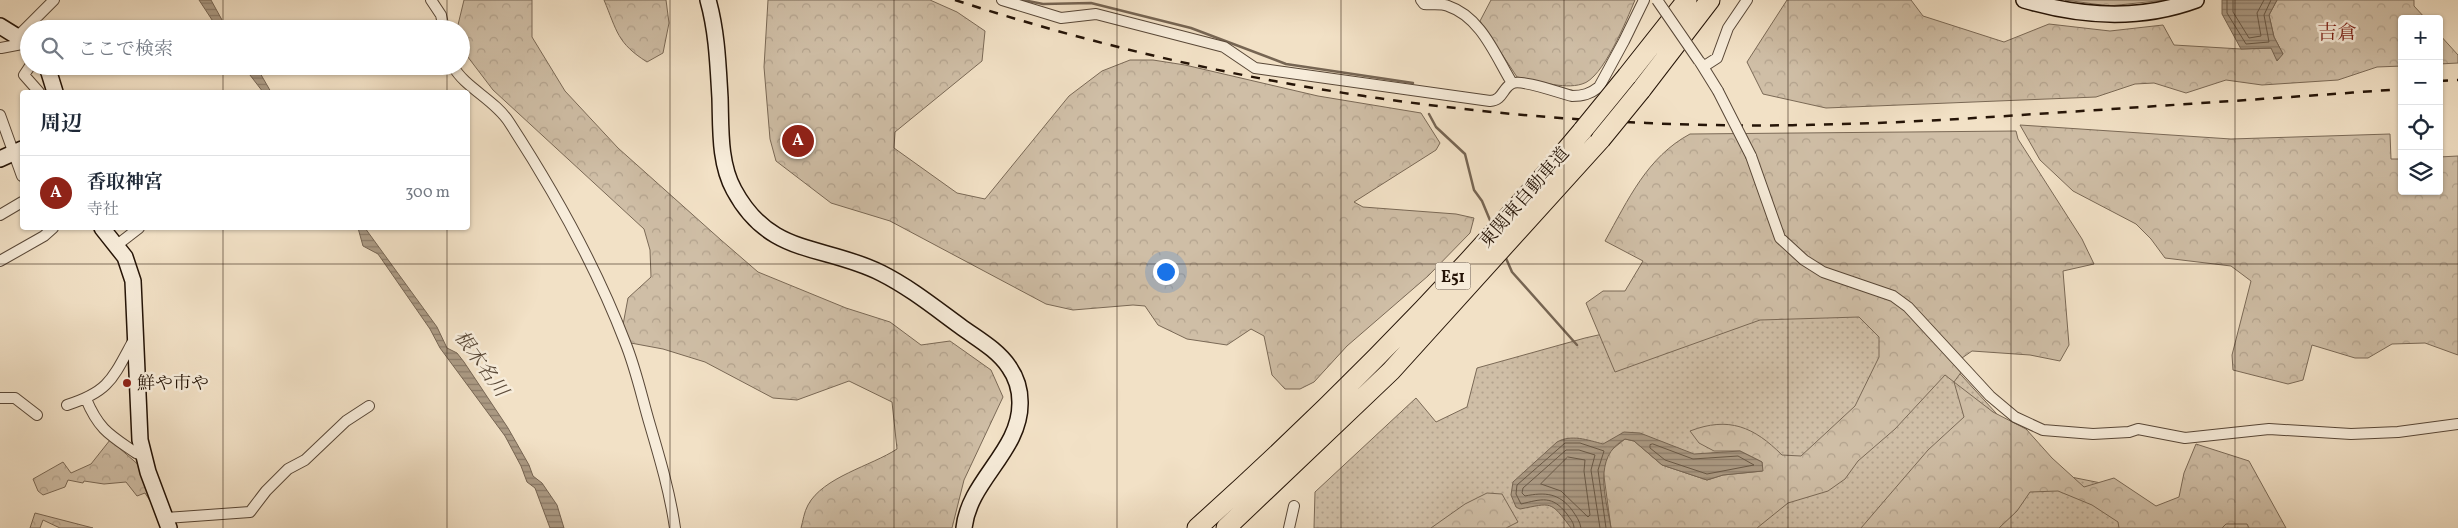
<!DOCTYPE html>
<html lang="ja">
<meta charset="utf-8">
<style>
body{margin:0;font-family:Vollkorn,"Noto Serif JP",serif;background:#f2f2f3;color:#1f2937}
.controls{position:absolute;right:15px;top:15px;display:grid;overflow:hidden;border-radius:5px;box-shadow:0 1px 4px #0004}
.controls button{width:45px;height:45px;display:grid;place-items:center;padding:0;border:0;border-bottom:1px solid #e0e1e3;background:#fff;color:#1f2937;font:25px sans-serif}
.you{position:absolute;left:1165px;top:271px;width:18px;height:18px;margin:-12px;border:4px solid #fff;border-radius:50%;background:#1a73e8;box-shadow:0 0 0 8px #1a73e833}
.badge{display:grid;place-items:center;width:32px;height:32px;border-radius:50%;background:#8f2418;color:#fff;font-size:16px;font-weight:700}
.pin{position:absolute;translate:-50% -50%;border:2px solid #fff;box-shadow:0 1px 5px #0006}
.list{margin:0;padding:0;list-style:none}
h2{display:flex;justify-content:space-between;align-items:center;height:65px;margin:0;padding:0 20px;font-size:21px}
h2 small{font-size:16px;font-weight:400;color:#747a83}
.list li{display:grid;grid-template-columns:32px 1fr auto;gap:15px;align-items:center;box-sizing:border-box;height:75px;padding:0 20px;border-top:1px solid #e0e1e3}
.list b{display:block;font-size:19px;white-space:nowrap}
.list p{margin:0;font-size:16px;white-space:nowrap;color:#747a83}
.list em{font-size:16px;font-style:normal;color:#747a83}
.icon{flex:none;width:28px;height:28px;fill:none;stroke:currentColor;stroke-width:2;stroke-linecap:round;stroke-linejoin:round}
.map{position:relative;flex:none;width:2458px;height:528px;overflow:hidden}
.search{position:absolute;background:#fff;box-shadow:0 1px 4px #0004;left:20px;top:20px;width:450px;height:55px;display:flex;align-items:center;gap:12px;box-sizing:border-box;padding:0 18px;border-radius:28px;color:#747a83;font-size:19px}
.panel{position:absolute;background:#fff;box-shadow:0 1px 4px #0004;left:20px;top:90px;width:450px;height:140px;border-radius:5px}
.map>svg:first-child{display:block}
</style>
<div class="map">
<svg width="2458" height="528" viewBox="0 0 2458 528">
<defs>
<pattern id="grass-dots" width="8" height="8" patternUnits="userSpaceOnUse" patternTransform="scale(1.25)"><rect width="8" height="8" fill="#cfbea6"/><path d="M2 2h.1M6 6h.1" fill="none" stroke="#b2a28d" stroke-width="1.8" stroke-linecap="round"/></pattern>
<pattern id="forest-crowns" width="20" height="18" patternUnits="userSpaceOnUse" patternTransform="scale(1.25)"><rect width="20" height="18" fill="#cfbea6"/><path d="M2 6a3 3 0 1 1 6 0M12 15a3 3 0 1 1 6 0" fill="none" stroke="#b2a28d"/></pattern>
<pattern id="water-rules" width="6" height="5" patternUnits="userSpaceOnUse" patternTransform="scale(1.25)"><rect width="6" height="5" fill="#ac9b85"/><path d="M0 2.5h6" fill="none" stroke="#8c7d6b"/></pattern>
</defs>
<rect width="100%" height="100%" fill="#f2e1c6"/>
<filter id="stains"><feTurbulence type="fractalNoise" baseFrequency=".004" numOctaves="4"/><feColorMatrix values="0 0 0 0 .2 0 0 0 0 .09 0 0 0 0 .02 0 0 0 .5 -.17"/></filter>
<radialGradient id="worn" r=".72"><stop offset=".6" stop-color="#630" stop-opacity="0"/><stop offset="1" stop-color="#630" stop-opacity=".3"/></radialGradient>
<path fill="url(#grass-dots)" stroke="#7a6956" d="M 1793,291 L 1859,310 L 1941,353 L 2051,473 L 2116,486 L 2158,511 L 2278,528 L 1314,528 L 1315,492 L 1416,398 L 1436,422 L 1467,407 L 1477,368 L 1585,338 Z"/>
<path fill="url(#forest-crowns)" stroke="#7a6956" d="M 464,0 L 532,0 L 532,37 L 565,91 L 618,148 L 721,240 L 758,272 L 846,308 L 890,322 L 921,345 L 950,341 L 991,370 L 1003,397 L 964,480 L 952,528 L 801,528 C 803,521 804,512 808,505 C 823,477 871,466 897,449 L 892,402 L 849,381 L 797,400 L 773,398 L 705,362 L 663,349 L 620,341 L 628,298 L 651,277 L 650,250 L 644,229 L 493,90 L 461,48 L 461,29 L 457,29 Z
M 604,0 L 666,0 L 669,23 L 663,53 L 647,62 C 617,43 617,31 604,0 Z
M 768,0 L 930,0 L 957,12 L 985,31 L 982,61 L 895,132 L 894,148 L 957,193 L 985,199 L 1069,96 L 1102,71 L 1130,60 L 1153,60 L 1185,65 L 1318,96 L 1421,113 L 1440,143 L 1436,150 L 1354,202 L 1363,207 L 1456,214 L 1474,218 L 1470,233 L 1428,276 L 1347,346 L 1314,382 L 1300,389 L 1285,389 L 1272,375 L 1264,336 L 1251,329 L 1227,345 L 1187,339 L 1158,325 L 1145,306 L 1133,305 L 1073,310 L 1046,304 L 890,221 L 831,203 L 776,161 L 770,139 L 764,67 Z
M 1491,0 L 1635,0 C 1627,19 1603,79 1582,84 C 1563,90 1536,80 1517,77 L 1480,21 Z
M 1787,0 L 1911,0 L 1923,16 L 2004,42 L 2049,24 L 2110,31 L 2163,25 L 2174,45 L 2241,49 L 2271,48 L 2283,54 L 2274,37 L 2269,15 L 2277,0 L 2414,0 L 2414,6 L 2426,19 L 2402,19 L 2402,66 L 2377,67 L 2338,80 L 2262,85 L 2226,80 L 2186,93 L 2154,83 L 2135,84 L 2096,97 L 1826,108 L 1763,94 L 1747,62 Z
M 2065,0 L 2166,0 L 2109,6 Z
M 2439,34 L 2458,55 L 2458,63 L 2439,64 Z
M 2020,125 L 2231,139 L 2390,134 L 2391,159 L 2402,159 L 2402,191 L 2439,191 L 2439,157 L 2458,156 L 2458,355 L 2425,343 L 2392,344 L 2368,358 L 2355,358 L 2312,345 L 2303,380 L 2288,384 L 2233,370 L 2232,355 L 2251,281 L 2231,266 L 2165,258 L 2151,239 L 2136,224 L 2073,191 L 2040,160 Z
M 2016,131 L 2018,139 L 2082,239 L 2094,264 L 2063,271 L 2069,345 L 2060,361 L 2030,355 L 1972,351 L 1962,358 L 1962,371 L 1954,382 L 1993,412 L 2026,429 L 2052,458 L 2084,487 L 2114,478 L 2156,506 L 2179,497 L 2184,473 L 2196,444 L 2249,461 L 2286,528 L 2249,528 L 2247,524 L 2226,524 L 2222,528 L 2119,528 L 2118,522 L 2092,505 L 2058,491 L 2030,492 L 2017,511 L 1999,528 L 1861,528 L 1928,450 L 1964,417 L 1954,382 L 1945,375 L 1895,429 L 1858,461 L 1845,479 L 1828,491 L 1788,503 L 1757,528 L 1611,528 L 1603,469 L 1609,452 L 1625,439 L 1634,441 L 1662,465 L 1707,480 L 1723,475 L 1762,471 L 1762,462 L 1740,451 L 1714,451 L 1699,443 L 1690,431 C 1729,416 1754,427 1782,455 L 1801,456 L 1855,406 L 1879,357 L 1879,337 L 1859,317 L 1760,320 L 1615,372 L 1586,303 L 1603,291 L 1625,291 L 1643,261 L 1605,241 C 1628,200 1647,157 1690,134 Z
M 110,440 L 141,467 L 154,507 L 145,493 L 137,496 L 126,482 L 104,484 L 84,481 L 83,483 L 68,480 L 65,487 L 43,495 L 38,491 L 33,479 L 63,462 L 71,473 L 91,464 Z
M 1487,493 L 1502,494 L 1518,522 L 1506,528 L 1431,528 L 1465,504 Z
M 35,513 L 93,528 L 60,528 L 43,520 L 40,528 L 30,528 Z"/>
<path fill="url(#water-rules)" stroke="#766553" d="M 199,0 L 211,0 L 227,29 L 218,29 Z
M 2222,0 L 2277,0 L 2269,15 L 2274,37 L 2283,54 L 2277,61 L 2271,48 L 2241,49 L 2222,14 Z
M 243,66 L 256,66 L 271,92 L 263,92 Z
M 358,228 L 365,228 L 437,327 L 447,348 L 457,353 L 464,362 L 508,428 L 529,465 L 533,476 L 542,483 L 557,505 L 564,528 L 550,528 L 535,488 L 527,482 L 521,466 L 505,436 L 440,348 L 430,329 L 378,254 L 363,246 Z
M 1624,432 L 1640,433 L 1694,454 L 1740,451 L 1762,462 L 1763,471 L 1723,475 L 1707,480 L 1662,465 L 1634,441 L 1625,439 C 1592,457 1606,498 1611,528 L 1571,528 C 1550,500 1552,503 1520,509 L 1516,507 L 1511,495 L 1513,482 L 1557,442 C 1571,434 1588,440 1603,444 Z"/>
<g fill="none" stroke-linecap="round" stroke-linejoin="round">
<path stroke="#685846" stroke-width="1" d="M 2227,0 L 2227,13 L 2246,44 L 2269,42 L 2264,15 L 2271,0
M 2233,0 L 2233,12 L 2249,38 L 2261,36 L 2257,13 L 2264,0
M 1653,444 L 1693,459 L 1738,456 L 1754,465 L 1707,474 L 1665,460 L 1650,448 L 1650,445 Z
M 1568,457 L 1585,460 L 1584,471 L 1590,515 L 1588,517 L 1561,491 L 1541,484 Z
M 1574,528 C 1574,522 1570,519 1567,514 C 1552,495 1542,499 1521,504 L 1516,494 L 1517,485 L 1565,443 L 1580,443 L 1604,451 L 1598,470 L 1606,528
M 1581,528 C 1580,521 1576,516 1572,510 C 1559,493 1545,492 1525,496 L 1522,493 L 1523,488 L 1566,450 L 1579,450 L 1595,455 L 1591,470 L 1600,528"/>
<path stroke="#766553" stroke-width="2.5" d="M 1023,0 L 1043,4 L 1091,3 L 1191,28 L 1286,64 L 1413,83
M 1429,114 L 1436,127 L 1465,154 L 1474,190 L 1482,201 L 1492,225
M 1505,256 L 1512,272 L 1577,345"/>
<g stroke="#584737" stroke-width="12">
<path id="street" d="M 431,0 L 441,15 L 444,29
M 1002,0 L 1061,18 L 1096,14 L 1224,47 L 1255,68 L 1490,101 C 1503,100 1502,89 1511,84 C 1519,78 1560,93 1572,96 C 1583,96 1590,94 1599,87 L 1624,41 L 1644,0
M 1421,0 L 1424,4 C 1432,5 1441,3 1448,6 C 1481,17 1495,55 1512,83
M 18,36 L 54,0
M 1,48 L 27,43
M 1700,62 L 1718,91
M 30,66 L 24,75 L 39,92
M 453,66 C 465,88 494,99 509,122 C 554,191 595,264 625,342 C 636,369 642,398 650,425 C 660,459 670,493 675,528
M 1703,67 L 1717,58 L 1728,28 L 1747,0
M 0,115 L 22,176
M 1751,156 L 1780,238 L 1804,260 L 1823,272 L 1893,296 L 1908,307 L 1990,396 L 2015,417 L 2043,430 L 2093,434 L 2129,432 L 2138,429 L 2185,438 L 2269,429 L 2351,434 L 2398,432 L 2458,424
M 0,215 L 22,202
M 117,245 L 139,228
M 0,261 L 44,236 L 53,228
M 0,398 L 15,398 L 37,415
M 86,399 C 99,430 110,435 136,453 L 142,455
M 67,405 C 108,392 112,380 132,343 L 136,341
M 166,518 L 250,512 L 266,491 L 288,469 L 305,460 L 346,421 L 369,406
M 1289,528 L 1294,506"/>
</g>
<g stroke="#251407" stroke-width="18">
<path id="secondary" d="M 708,0 C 717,32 718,65 720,98 C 721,128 719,163 734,190 C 770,257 823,244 881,273 C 909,287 934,307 960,326 C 976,338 997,349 1009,367 C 1016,377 1020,390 1020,402 C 1021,451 969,480 964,528
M 2024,0 C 2081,17 2139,21 2196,0
M 0,26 L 29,44
M 47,66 L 55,92
M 0,159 L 22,149
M 102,228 L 125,257 L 133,281 L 140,440 L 148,472 L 169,528"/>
</g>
<g stroke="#251407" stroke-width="21">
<path id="highway" d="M 1627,76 L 1687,0
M 1641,90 L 1710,0
M 1197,528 C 1334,405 1465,272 1583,130
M 1226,528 L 1391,371 L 1601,139"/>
</g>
<use href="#street" stroke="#f7ecda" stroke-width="10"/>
<use href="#secondary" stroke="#f7ecda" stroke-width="15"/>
<use href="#highway" stroke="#f2e1c6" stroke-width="19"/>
<path stroke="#251407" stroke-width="2.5" stroke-dasharray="9 9" stroke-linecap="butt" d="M 955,0 C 1179,73 1412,113 1647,123 C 1777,129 1906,123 2036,114 C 2158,106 2280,98 2402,89
M 2439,81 L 2458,80"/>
<g stroke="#584737" stroke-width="12" stroke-linecap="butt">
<path id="street-bridge" d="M 1657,0 L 1699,61
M 1718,91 L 1751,156"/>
</g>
<g stroke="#251407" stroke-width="21" stroke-linecap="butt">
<path id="highway-bridge" d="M 1583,130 L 1627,76
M 1601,139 L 1641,90"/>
</g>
<use href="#street-bridge" stroke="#f7ecda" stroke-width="10"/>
<use href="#highway-bridge" stroke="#f2e1c6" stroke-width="19"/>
</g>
<path fill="none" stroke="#251407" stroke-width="1" stroke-opacity="0.55" d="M 223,0 L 223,29M 447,0 L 447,29M 670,0 L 670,528M 894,0 L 894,528M 1117,0 L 1117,528M 1341,0 L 1341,528M 1564,0 L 1564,528M 1788,0 L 1788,528M 2011,0 L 2011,528M 2235,0 L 2235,528M 223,66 L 223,92M 447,66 L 447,92M 223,228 L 223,528M 447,228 L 447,528M 0,264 L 2458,264"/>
<circle fill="#8f2418" stroke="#f7ecda" stroke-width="2" cx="127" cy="383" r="5"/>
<g text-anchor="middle" stroke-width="5" stroke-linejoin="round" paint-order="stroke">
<rect fill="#f7ecda" stroke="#645546" stroke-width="1" x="1435.5" y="262.5" width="35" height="27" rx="4"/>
<g font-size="16" font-weight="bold" fill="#251407">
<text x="1453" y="282">E51</text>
</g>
<g font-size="18" fill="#251407" stroke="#f7ecda">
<text transform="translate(1524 197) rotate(-49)" y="6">東関東自動車道</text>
</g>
<g font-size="18" fill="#251407" stroke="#f7ecda" text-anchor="start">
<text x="137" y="389">鮮や市や</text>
</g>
<g font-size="19" font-style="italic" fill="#5b4a39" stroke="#f7ecda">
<text transform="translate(482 363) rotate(54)" y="7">根木名川</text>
</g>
<g font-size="20" fill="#7a1f14" stroke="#f7ecda">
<text x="2337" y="39">吉倉</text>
</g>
</g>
<rect width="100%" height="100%" filter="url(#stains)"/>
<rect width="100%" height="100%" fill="url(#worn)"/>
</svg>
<div class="controls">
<button>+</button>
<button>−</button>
<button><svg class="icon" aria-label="locate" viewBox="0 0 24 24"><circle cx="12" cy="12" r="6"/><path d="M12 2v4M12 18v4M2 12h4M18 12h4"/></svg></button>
<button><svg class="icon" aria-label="layers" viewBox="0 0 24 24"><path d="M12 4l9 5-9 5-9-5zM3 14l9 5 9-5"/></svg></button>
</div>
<div class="you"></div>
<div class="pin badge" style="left:798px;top:141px">A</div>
<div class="search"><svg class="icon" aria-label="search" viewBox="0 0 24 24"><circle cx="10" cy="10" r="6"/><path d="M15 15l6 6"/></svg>ここで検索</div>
<section class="panel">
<h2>周辺<small></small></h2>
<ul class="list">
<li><span class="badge">A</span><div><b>香取神宮</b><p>寺社</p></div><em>300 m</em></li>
</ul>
</section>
</div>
